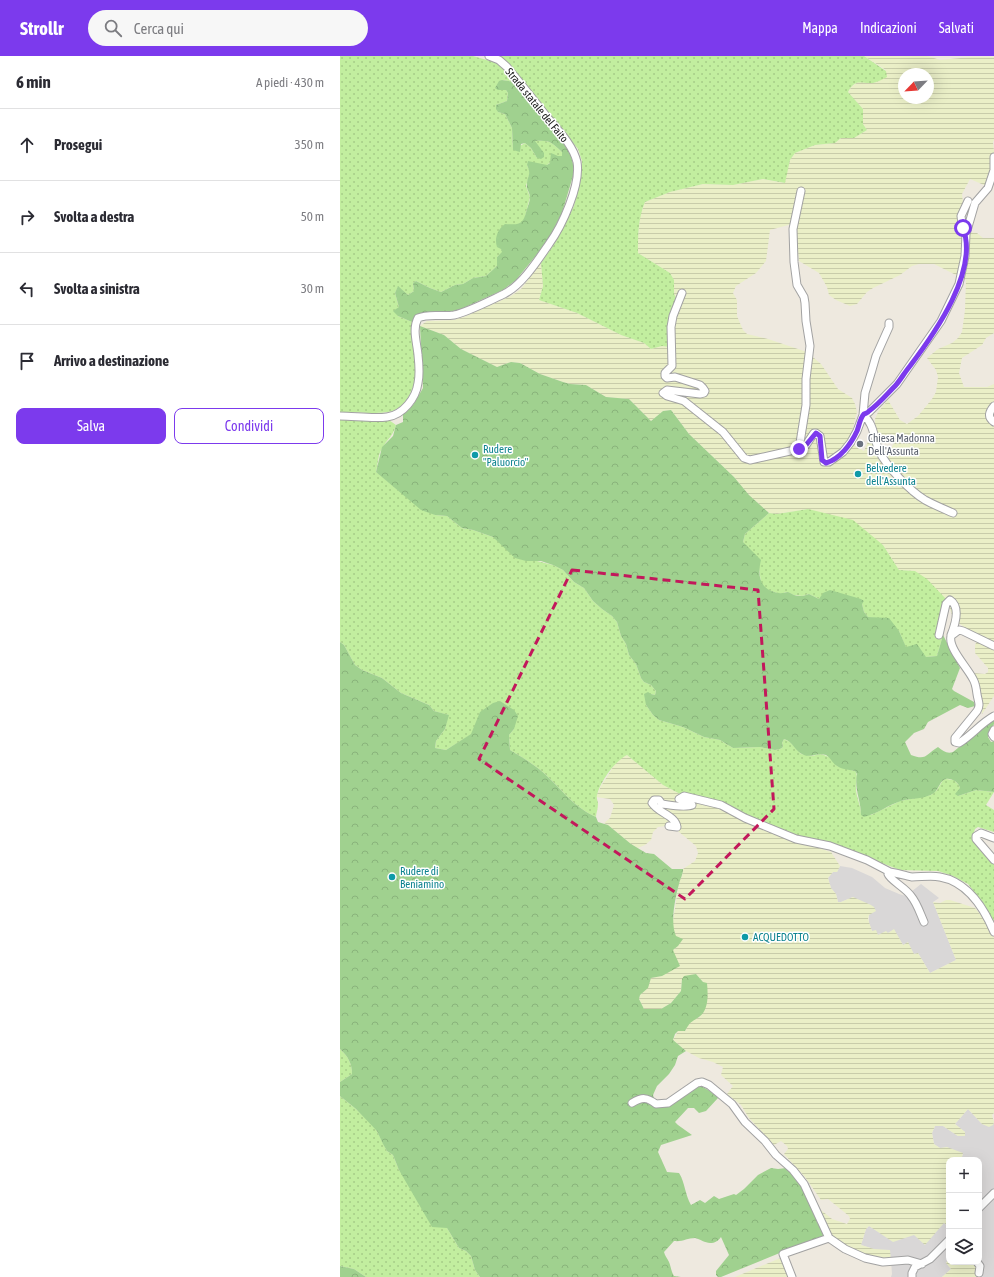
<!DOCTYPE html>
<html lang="it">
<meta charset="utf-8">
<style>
body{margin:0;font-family:"Asap Condensed",sans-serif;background:#f7f7f7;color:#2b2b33}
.controls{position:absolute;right:12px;bottom:12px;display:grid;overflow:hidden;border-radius:8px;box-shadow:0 4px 16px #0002}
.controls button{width:36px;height:36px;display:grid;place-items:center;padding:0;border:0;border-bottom:1px solid #e1e1e2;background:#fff;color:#2b2b33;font:20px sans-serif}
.compass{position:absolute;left:558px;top:12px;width:36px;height:36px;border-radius:50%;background:#fff;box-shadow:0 4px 16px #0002;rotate:245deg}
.stop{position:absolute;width:12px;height:12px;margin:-9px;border:3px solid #7c3aed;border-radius:50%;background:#fff}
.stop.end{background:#7c3aed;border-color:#fff;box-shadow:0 1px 4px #0008}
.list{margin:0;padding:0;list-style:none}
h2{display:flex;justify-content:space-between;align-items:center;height:52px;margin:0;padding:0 16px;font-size:17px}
h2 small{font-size:13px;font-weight:400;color:#7c7c81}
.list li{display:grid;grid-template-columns:26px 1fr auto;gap:12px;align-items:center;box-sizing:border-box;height:72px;padding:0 16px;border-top:1px solid #e1e1e2}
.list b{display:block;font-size:15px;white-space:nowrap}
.list em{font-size:13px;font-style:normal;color:#7c7c81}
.actions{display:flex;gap:8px;padding:12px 16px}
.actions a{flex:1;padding:9px 0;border:1px solid #7c3aed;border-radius:8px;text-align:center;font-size:14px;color:#7c3aed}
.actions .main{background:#7c3aed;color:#fff}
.icon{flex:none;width:22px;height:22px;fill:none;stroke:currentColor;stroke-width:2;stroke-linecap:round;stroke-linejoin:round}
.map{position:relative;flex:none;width:654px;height:1221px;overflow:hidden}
header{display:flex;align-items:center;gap:24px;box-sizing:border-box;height:56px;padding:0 20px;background:#7c3aed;color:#fff}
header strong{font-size:19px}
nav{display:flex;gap:22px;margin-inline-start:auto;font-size:14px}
.search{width:280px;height:36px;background:#f7f7f7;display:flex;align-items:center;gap:10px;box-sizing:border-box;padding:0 14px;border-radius:22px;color:#7c7c81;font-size:15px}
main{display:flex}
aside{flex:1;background:#fff}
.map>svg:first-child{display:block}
</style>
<header>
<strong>Strollr</strong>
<div class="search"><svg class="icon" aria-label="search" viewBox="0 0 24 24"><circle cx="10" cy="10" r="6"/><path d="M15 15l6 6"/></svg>Cerca qui</div>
<nav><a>Mappa</a><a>Indicazioni</a><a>Salvati</a></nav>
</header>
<main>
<aside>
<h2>6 min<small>A piedi · 430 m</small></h2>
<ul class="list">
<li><svg class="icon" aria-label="ahead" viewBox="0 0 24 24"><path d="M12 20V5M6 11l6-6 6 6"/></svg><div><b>Prosegui</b></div><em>350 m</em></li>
<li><svg class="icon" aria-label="right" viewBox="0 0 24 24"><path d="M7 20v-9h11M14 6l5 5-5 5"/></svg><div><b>Svolta a destra</b></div><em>50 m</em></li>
<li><svg class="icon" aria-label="left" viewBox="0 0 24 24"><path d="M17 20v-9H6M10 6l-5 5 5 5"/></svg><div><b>Svolta a sinistra</b></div><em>30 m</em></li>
<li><svg class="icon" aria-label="arrive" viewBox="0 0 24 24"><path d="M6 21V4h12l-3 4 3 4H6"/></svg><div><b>Arrivo a destinazione</b></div></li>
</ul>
<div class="actions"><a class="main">Salva</a><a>Condividi</a></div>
</aside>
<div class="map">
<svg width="654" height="1221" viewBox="0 0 654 1221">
<defs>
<pattern id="farmland-rules" width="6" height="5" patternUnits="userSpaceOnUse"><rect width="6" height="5" fill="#eaefc7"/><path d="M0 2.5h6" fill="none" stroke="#c8ccaa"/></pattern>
<pattern id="grass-dots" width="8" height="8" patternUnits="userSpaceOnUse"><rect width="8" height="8" fill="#c2ee9f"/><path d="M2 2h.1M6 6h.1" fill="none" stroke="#a6cc88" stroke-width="1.8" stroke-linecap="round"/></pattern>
<pattern id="forest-crowns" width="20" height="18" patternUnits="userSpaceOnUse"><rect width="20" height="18" fill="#a0d18f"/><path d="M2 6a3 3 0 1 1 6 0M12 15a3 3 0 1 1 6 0" fill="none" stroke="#89b37b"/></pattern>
</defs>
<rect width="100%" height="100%" fill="#eee9df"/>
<path fill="#d9d7d7" d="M 500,810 L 512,812 L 532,821 L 545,832 L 559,838 L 566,840 L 581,828 L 599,842 L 593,846 L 616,904 L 590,917 L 578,897 L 574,898 L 563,889 L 554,874 L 548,877 L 538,879 L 532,875 L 529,867 L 529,859 L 513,841 L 501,846 L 498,846 L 496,838 L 491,832 L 488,822 L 493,816 L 497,816 Z
M 628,1053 L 642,1068 L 653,1069 L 654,1066 L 654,1221 L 636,1221 L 639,1206 L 639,1147 L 642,1124 L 639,1126 L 639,1104 L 621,1104 L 623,1098 L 600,1092 L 594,1088 L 592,1077 L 595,1070 L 599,1069 L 603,1070 L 618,1080 L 625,1076 L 615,1068 Z
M 604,1167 L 609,1171 L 609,1203 L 606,1207 L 611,1213 L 602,1221 L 551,1221 L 552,1218 L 551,1204 L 534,1193 L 521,1189 L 526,1173 L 529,1170 L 537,1175 Z"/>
<path fill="url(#farmland-rules)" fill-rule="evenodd" d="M 524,0 L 588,0 L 600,4 L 631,1 L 654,1 L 654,84 L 653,86 L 654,95 L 653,117 L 649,129 L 644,129 L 630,123 L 622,138 L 623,147 L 622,161 L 629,176 L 637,177 L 643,182 L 654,182 L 654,277 L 646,282 L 642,289 L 622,302 L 619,317 L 624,331 L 647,331 L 654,328 L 654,640 L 642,658 L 640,643 L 633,617 L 645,618 L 648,616 L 648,612 L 635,597 L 635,589 L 638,583 L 636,579 L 614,564 L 606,543 L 575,515 L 559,514 L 543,489 L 468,453 L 437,458 L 429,457 L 409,439 L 394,421 L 349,378 L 331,354 L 323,355 L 311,365 L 289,343 L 266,341 L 246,329 L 230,328 L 223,326 L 200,318 L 180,307 L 171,306 L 157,311 L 121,293 L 104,279 L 80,270 L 87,265 L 114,264 L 124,261 L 171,240 L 181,233 L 201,207 L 203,230 L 199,244 L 237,257 L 281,279 L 304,287 L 311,293 L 322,290 L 329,291 L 335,262 L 341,251 L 334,238 L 334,224 L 330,217 L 298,197 L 298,182 L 300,160 L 305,146 L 330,136 L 363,128 L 393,129 L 423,123 L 444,127 L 450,104 L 455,97 L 475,89 L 495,87 L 501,82 L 514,82 L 527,74 L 523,68 L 523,53 L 508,36 L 512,30 L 518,26 L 534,27 L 546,14 ZM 564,18 L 588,18 L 588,42 L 564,42 ZM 452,168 L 456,175 L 459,205 L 479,217 L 487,231 L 489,239 L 496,244 L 510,250 L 517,248 L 527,236 L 533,232 L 560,219 L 572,210 L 579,208 L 594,208 L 626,224 L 625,254 L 622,276 L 618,282 L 612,287 L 598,293 L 587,302 L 596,314 L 598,321 L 596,336 L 592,343 L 578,360 L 567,368 L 560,364 L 548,344 L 538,356 L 535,363 L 535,370 L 538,377 L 544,380 L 551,378 L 555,384 L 549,398 L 539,401 L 530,381 L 524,395 L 509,387 L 517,356 L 515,348 L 512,342 L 498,333 L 481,308 L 467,296 L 428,283 L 407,278 L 403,274 L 397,260 L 397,244 L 393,237 L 396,230 L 416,217 L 426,205 L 430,174 Z
M 287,699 L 323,729 L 359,748 L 374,751 L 393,758 L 427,775 L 491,796 L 500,810 L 497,816 L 493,816 L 488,822 L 491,832 L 496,838 L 498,846 L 501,846 L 513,841 L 531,849 L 534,851 L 536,855 L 529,859 L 528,863 L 532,875 L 536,874 L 538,879 L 546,875 L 548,877 L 554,873 L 563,889 L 568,886 L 574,898 L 578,897 L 590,917 L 616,904 L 593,846 L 600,847 L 606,844 L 610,844 L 635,852 L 650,870 L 654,882 L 654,1057 L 652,1059 L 654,1066 L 653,1069 L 649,1071 L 642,1068 L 628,1053 L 615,1068 L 625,1076 L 625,1080 L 618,1080 L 603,1070 L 595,1070 L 592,1077 L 594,1088 L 600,1092 L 607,1091 L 623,1097 L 621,1104 L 609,1104 L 609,1171 L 604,1167 L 585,1189 L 574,1179 L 553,1186 L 529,1170 L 526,1173 L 521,1189 L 534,1193 L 550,1194 L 551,1204 L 529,1201 L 516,1196 L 493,1181 L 481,1154 L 492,1163 L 507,1168 L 510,1163 L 509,1160 L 488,1143 L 481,1144 L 465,1121 L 444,1098 L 448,1093 L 447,1090 L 441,1085 L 434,1089 L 409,1062 L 401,1049 L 387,1038 L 393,1030 L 381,1019 L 383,1011 L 373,1006 L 359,1002 L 346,995 L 333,984 L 338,975 L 345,975 L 350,965 L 360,961 L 363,926 L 356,918 L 342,923 L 341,935 L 331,947 L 321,953 L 304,953 L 299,943 L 300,939 L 307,932 L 311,922 L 322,920 L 333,894 L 338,890 L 333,872 L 333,865 L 339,826 L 342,820 L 343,813 L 355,805 L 358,797 L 356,790 L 333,771 L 326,770 L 318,771 L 313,776 L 311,784 L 305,789 L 298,792 L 291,788 L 268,769 L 264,767 L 270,762 L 274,749 L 270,743 L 256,741 L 261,730 L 275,708 L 280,702 Z
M 442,1202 L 449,1221 L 395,1221 L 438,1203 Z
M 609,1203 L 609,1206 L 635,1206 L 637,1213 L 636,1221 L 602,1221 L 611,1213 L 606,1207 Z"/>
<path fill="url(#grass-dots)" d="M 0,0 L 133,0 L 157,7 L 175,26 L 162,24 L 158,34 L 166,34 L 168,37 L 167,45 L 156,49 L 158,56 L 165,58 L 172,72 L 173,94 L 185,87 L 191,92 L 197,102 L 195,85 C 210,84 211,86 222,96 L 222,100 L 218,100 L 207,109 L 187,109 L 190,116 L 186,130 L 190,141 L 184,165 L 177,169 L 161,193 L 163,196 L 157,201 L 157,210 L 146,220 L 133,222 L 123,228 L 115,229 L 101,236 L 90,232 L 76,225 L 73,227 L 74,235 L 68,239 L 58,231 L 55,237 L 59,251 L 58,260 L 72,266 C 71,281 75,295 76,309 C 76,319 75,327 71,336 C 61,357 49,357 28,357 C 19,356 9,356 0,356 Z
M 158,0 L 524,0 L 546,15 L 547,21 C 543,23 537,26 533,27 C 520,28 516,22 508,36 L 523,53 L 523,68 L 527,74 L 514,82 L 501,82 L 495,87 L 475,89 L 455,97 L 450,104 L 445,127 L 423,123 L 393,129 L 363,128 L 330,136 L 305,146 C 298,163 298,179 298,197 L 330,217 L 334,224 L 334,238 L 341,251 L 335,262 L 329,291 L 322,290 L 311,293 L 304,287 L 281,279 L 237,257 L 199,244 L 203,230 L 201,207 L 215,187 L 234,150 L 241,122 L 242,105 L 238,93 L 164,3 Z
M 0,364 L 49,364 L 56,369 C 52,382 49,381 43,391 C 38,397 38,408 36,416 L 39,418 L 58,434 L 95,459 L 107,460 L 122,472 L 133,474 L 153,481 L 197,505 L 213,509 L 223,514 L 234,526 L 244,532 L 253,545 L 262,553 L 272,560 L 277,566 L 281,580 L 286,588 L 289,599 L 296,608 L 301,622 L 304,626 L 311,629 L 316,635 L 315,639 L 311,638 L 306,649 L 313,659 L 319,664 L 343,671 L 364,681 L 380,684 L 393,692 L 420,691 L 435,694 L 440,693 L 443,691 L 442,687 L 444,683 L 450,686 L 461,698 L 472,700 L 480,698 L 484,699 L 491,702 L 497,710 L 515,715 C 519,720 515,726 516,732 C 516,741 521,749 521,758 L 531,759 L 560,745 L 591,739 L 597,734 L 603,724 L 606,723 L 614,724 L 619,729 L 620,732 L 618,740 L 636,734 L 654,736 L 646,749 L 654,754 L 654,776 L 638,771 L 635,773 L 633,780 L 654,807 L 654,868 L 643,847 L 628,828 L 613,820 L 598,815 L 560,814 L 539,806 L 462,783 L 450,776 L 417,764 L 384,747 L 344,740 L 323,729 L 287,699 C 275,705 260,726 257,739 C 256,742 258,745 258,748 C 258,753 256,757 256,761 C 231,750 219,729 199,713 C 190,706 180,700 170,694 L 169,679 L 174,673 L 141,656 L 132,678 L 106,694 L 95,692 L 96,685 L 105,673 L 108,659 L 94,655 L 89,649 L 61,637 L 42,622 L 22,614 L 15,609 L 4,589 L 0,586 Z
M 468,453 L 513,464 L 543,489 L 559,514 L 575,515 L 587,523 L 606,543 L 601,550 L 603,579 L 597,600 L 586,601 L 566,592 L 559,575 L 540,563 L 528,561 L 524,556 L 522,548 L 479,543 L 469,538 L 462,540 L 454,539 L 447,536 L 440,538 L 425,533 L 421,527 L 419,512 L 403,486 L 405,478 L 429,457 L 437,458 Z
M 0,993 C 8,1000 12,1008 12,1018 L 0,1026 Z
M 0,1040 L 16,1053 L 33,1069 L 37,1075 L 47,1095 L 53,1099 L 59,1114 L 107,1172 L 119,1192 L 126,1195 L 131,1200 L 135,1214 L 140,1221 L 26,1221 L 14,1213 L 0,1210 Z"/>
<path fill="url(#forest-crowns)" d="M 162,24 L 175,26 L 222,84 L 231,99 L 233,108 L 233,120 L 222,157 L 210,180 L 198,197 L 176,224 L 163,234 L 121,253 L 113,255 L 82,257 L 76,260 L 72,266 L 58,260 L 53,255 L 59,251 L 55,237 L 58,230 L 68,239 L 74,235 L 73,227 L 76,225 L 90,232 L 101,236 L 115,229 L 123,228 L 133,222 L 146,220 L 157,210 L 157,201 L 162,196 L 161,193 L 157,191 C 154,182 158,173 165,168 C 180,169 183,169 187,153 C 188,150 190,145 190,141 C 190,137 186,133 187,129 C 187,119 192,120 187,109 L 188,105 L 207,109 L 210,107 L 211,97 L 218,100 L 222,100 L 222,96 C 211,86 210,84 195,85 L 204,97 L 204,101 L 201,103 L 197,102 L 191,92 L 185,87 L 181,88 L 180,96 L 173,94 L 172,72 L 165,58 L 158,56 L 156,53 L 156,49 L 167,45 L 168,37 L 166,34 L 158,34 L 155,32 L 159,25 Z
M 80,270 L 104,279 L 121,293 L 157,311 L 171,306 L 180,307 L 200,318 L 223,326 L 230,328 L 246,329 L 266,341 L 289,343 L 311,365 L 323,355 L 331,354 L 349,378 L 394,421 L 409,439 L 429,457 L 405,478 L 403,486 L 421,504 C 417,521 420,534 439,537 C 442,538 445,536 448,536 C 450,537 452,538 454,539 C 459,541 464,540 469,538 L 479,543 L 483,537 L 490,534 L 521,543 L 524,545 L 522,548 L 524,556 L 528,561 L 549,562 L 559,575 L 566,591 L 577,588 L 586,601 L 597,600 L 603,579 L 620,612 L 612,633 L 614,635 L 634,646 L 635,650 L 628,652 L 620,649 L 588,666 L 584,673 L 574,677 L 565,686 L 571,699 C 587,705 586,698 598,691 C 603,695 607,698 613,696 L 654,663 L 654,668 L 648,681 L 651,686 L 654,685 L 654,736 L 636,734 L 618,740 L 615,738 L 620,732 C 619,727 612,722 606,723 C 600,724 599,733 594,737 C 586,743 571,742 561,745 C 548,749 537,758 524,761 L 521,759 C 521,744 514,734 517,718 L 515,715 C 510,714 501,713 497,710 C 492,707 491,702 486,699 C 478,696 471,702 464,699 C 455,696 453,685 444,683 L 442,687 L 443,691 L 440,693 L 435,694 L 420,691 L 393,692 L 380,684 L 364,681 L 343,671 L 319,664 L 313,659 L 306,649 L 304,638 L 308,636 L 311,638 L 315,639 L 316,635 L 311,629 L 304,626 L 301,622 L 296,608 L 289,599 L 286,588 L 281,580 L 277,566 L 272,560 L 262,553 L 253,545 L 244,532 L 234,526 L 223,514 L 213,509 L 201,505 L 186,505 L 175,502 L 153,481 L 133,474 L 122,472 L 107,460 L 95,459 L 81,454 L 36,416 L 42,391 L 53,380 L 56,369 L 63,366 L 63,358 L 73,349 L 83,332 Z
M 0,586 L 4,589 L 15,609 L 22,614 L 42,622 L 61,637 L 89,649 L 94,655 L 109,659 L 105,673 L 96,685 L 95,692 L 106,694 L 131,678 L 140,656 L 153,647 L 160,645 L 174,654 L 178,660 L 174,673 L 169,679 L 170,694 C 180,700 190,706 199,713 C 219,729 231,750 256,761 L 258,766 L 268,769 L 291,788 L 306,797 L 314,798 L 332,813 L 343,813 C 343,819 340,823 339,828 C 335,843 330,866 336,880 L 343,883 L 338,890 L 333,894 L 340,910 L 322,920 L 311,922 L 308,932 L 300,939 L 299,943 L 304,953 L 321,953 L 331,947 L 341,935 L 342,923 L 344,920 L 356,918 L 363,926 L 367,927 C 368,938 369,954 359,961 C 350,967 351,965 345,975 L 338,975 L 335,978 L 333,984 L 346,995 L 338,1000 L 335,1009 L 329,1018 L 317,1030 L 313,1039 L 315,1045 L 321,1049 C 345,1033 353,1018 378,1042 L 366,1055 L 359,1057 L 354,1052 L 348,1052 L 335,1066 L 338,1069 L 352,1079 L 321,1089 L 318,1096 L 327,1116 L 339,1117 C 345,1126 345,1139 351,1149 L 360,1144 L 365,1147 L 374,1140 L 379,1143 L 394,1138 L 396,1139 L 404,1133 L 418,1119 L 431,1112 L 438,1113 L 446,1112 L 461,1126 L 486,1180 L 469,1185 L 381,1221 L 378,1221 L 376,1219 L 376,1215 L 389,1199 L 381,1181 C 378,1185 375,1187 370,1187 C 365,1187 360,1183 355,1182 C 347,1182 343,1186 334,1185 L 324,1196 C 325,1200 327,1202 329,1206 C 331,1211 331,1215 334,1220 L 341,1221 L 140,1221 L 135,1214 L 131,1200 L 126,1195 L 119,1192 L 107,1172 L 92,1171 L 59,1114 L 53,1099 L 47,1095 L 43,1088 L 37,1075 L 16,1053 L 0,1040 L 0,1026 L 12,1018 C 12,1008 8,1000 0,993 Z
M 0,1210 L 14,1213 L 26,1221 L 0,1221 Z"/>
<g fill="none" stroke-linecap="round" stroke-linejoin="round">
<g stroke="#a2a2a2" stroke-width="9">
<path id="minor" d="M 626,178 L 635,147 L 648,132 L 654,114 L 654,101
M 342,237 L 333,260 L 331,271 L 332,310 L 325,317 L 325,320 L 327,322 L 335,321 L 360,329 L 363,332 L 365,335 L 364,337 L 360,338 L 327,334 L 323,337 L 327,340 L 344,345 L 383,376 L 404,402 L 410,404 L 459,393 L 466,389 L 474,377 L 476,377 L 480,380 L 484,406 L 489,406 L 503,396 L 511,386 L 517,375 L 523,359 L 525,337 L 532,314 L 536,300 L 549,271 L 549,267
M 654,350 C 649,356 647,361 654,366
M 0,360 C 14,360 33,363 47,361 C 63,359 76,342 78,327 C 80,318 79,308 78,299 C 77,287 72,273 78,262 C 89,257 102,261 114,259 C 128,256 151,244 164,238 C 182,229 198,204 209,188 C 222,170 241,129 237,106 C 233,89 218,74 207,61 C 194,44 181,28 167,11 L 159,4 L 149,0
M 459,393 L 466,349 L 466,323 L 470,290 L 466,265 L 465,247 L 464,241 L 457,229 L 454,206 L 453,173 L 461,135
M 613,457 C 604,453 594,449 585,444 C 570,435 547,411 539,395 C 534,383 534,367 523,359 L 529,356 L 557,328 L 601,265 L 619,228 L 625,200 L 626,178 L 622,168 L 621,160 L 628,145
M 599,579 L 606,548 L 610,544 C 621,551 615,569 611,579
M 654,590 L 623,575 L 619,574 L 611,580 C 608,592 627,611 633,623 C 636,628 636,632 637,638 C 638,645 641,649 637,655 L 615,682 L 615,686 L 619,687 C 632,679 641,667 654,660
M 654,674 L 652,678 L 654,681
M 329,770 L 337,771 C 335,759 318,757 312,747 L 314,744 L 319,744 L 322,748 C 330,749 345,752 352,749 L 349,746 L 339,743 L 344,740 L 381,749 L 405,762 L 456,783 L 490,790 L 527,804 L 550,816
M 654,782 L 641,777 L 636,780 L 636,783 L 654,804
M 584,866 C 580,857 577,847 571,840 C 566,832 550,824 548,818 L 550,816 C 558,817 565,820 572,821 C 581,821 591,819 600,821 C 628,826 644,852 654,876
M 292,1047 C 302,1041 307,1041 316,1048 L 328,1047 L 357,1027 L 362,1026 L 369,1029 L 392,1048 L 405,1066 L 425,1085 L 436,1099 L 453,1114 L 464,1128 L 489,1182 L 505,1193 L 525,1202 L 543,1206 L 568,1204 L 582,1208
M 639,1152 L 654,1137
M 637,1206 L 640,1210 L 639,1217
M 452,1221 L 443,1198 L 489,1182
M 572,1221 L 572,1217 L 575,1211 L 590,1203 L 609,1184"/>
</g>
<use href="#minor" stroke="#fff" stroke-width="7"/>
</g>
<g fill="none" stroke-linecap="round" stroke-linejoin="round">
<path stroke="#7c3aed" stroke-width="5" d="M 459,393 L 466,389 L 476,377 L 480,380 L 482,404 L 486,407 C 500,403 511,388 517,375 C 519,370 520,362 524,358 C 526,357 528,357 529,355 C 539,348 547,338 556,329 C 561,323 565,316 570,310 C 595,277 639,215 623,172"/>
</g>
<path fill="none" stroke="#c2185b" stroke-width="3" stroke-dasharray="8 5" stroke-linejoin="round" d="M 232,514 L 418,534 L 434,753 L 345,843 L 139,703 Z"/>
<circle fill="#6b7280" stroke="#fff" stroke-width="1.5" cx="520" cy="388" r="4"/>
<g fill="#0f9aa8" stroke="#fff" stroke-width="1.5">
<circle cx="135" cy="399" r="4"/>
<circle cx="518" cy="418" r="4"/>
<circle cx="52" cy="821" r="4"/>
<circle cx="405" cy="881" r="4"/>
</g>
<g text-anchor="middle" stroke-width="3" stroke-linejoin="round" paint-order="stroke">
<g font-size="11" fill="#1b1b1b" stroke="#fff">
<text transform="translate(197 49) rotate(51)" y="4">Strada statale del Faito</text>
</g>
<g font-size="11" fill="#5b616d" stroke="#fff" text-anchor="start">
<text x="528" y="386">Chiesa Madonna<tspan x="528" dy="13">Dell'Assunta</tspan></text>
</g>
<g font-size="11" fill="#0d838f" stroke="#fff" text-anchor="start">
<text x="143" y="397">Rudere<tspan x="143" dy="13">"Paluorcio"</tspan></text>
<text x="526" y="416">Belvedere<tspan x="526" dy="13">dell'Assunta</tspan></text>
<text x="60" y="819">Rudere di<tspan x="60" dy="13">Beniamino</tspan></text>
<text x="413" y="885">ACQUEDOTTO</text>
</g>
</g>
</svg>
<div class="controls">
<button>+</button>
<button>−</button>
<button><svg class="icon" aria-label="layers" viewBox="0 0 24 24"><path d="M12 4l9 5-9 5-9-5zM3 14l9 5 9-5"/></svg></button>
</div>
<svg class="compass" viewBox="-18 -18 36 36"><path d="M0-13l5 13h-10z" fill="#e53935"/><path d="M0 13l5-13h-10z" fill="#7c7c81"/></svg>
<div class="stop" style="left:623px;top:172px"></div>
<div class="stop end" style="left:459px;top:393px"></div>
</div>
</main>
